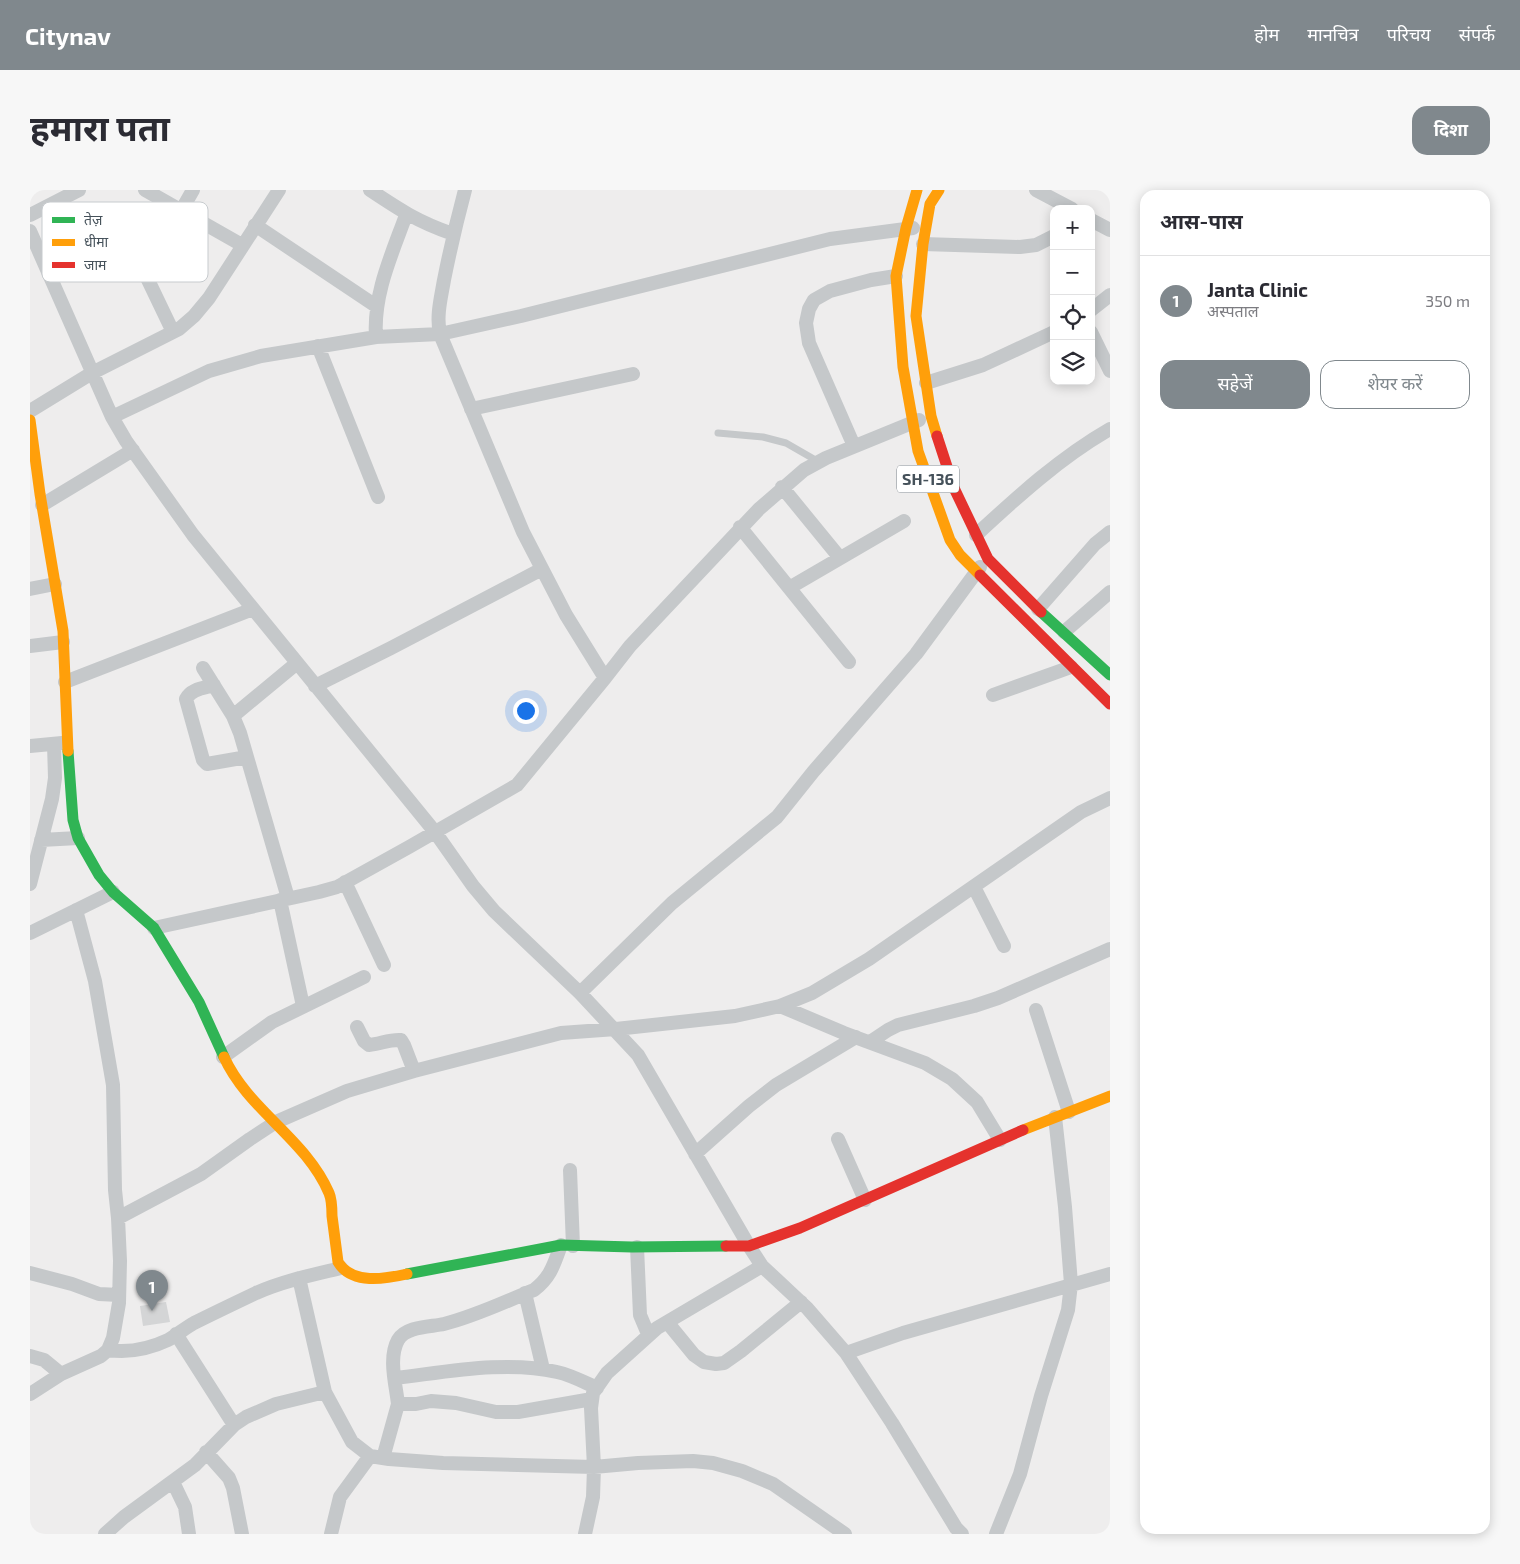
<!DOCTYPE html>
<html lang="hi">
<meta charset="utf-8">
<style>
body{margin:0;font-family:"Exo 2","Noto Sans Devanagari",sans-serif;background:#f7f7f7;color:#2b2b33}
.controls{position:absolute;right:15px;top:15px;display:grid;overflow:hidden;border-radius:10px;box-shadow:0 2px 12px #0003}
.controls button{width:45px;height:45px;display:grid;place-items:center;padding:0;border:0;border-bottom:1px solid #e1e1e2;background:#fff;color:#2b2b33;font:25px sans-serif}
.you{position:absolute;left:495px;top:520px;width:18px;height:18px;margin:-12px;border:4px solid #fff;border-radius:50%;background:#1a73e8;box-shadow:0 0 0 8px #1a73e833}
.badge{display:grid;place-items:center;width:32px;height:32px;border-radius:50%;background:#80888d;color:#fff;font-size:16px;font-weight:700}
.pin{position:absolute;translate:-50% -41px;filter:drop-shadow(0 1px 2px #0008)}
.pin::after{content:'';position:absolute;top:26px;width:18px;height:15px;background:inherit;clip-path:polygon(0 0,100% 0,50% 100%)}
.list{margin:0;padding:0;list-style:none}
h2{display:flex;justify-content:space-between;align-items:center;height:65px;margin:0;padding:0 20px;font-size:21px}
h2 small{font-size:16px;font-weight:400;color:#7c7c81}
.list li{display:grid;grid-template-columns:32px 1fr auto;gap:15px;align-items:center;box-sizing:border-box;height:90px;padding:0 20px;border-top:1px solid #e1e1e2}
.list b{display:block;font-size:19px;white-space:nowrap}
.list p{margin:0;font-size:16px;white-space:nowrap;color:#7c7c81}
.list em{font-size:16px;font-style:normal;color:#7c7c81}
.actions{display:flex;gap:10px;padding:15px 20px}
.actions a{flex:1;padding:11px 0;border:1px solid #80888d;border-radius:15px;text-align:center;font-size:18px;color:#80888d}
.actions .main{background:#80888d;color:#fff}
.icon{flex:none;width:28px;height:28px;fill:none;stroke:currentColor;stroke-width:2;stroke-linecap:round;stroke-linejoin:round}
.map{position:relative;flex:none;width:1080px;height:1344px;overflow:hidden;border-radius:15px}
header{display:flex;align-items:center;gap:30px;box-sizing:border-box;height:70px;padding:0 25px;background:#80888d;color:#fff}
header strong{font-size:24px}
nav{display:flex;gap:28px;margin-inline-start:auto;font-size:18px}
.intro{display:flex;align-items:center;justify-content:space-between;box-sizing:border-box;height:120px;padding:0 30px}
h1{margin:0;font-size:35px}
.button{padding:12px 22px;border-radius:15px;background:#80888d;color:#fff;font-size:18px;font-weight:700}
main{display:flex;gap:30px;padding:0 30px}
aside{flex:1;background:#fff;border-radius:15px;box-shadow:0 2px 12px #0003}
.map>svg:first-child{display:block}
</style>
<header>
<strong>Citynav</strong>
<nav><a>होम</a><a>मानचित्र</a><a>परिचय</a><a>संपर्क</a></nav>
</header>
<div class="intro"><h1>हमारा पता</h1><a class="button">दिशा</a></div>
<main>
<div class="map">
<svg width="1080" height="1344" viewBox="0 0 1080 1344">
<rect width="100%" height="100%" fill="#eeeded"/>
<path fill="#d4d5d6" d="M 136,1112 L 140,1132 L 113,1136 L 110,1116 Z"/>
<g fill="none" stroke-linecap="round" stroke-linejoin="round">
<path stroke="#c5c8ca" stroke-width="7" d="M 688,243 L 733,247 L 756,253 L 789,272"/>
<path stroke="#c5c8ca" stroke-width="14" d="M 115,0 L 212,55
M 340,0 C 370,20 388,32 423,44
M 435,0 C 427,30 420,60 414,90 C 411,108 406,126 410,144 L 493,342 L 536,425 L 575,488
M 1006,0 L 1042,19
M 151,21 L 163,0
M 0,25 L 49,0
M 1061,30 L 1080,40
M 225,35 L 346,116
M 0,41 L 82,227 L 96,251 L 163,345 L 405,642 L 443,696 L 464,721 L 550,803 L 608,865 L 719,1056 L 732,1076 L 777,1118 L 816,1163 L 862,1233 L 926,1338 L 932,1344
M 96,44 L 143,142
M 893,54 L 990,57 L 1006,55 L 1024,46
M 1061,120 L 1080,105
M 1061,142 L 1080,181
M 346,147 C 343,104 362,64 376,25
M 288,156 L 348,307
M 896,193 L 953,175 L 1024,142
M 441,219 L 603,184
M 0,221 L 62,183 L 149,139 L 164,126 L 179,108 L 249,0
M 82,227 L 179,181 L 231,166 L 346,147 L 410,144 L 491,126 L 800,49 L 883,38
M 824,256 L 779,153 L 776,133 L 779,119 L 784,110 L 800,101 L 841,90 L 866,86
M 752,297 L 810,368
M 12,315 L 103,260
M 710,337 L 819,472
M 946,345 C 987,307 1031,267 1080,239
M 759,398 L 874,331
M 0,399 L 25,394
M 1008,419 L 1065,354 L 1080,342
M 1034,442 L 1080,402
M 0,456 L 33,452
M 173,478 L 203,526 L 210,543 L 258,708
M 35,492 L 223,419
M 184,495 C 174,498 161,499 156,509 L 173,570 L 177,574 L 217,567
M 285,496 L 361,458 L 512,379
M 963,505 L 1041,477
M 203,526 L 267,473
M 0,556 L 32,553
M 11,650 L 48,648
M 315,692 L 354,775
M 0,694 L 22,609 L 25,588 L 24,554
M 944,697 L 974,756
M 250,710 L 273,816
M 124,738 L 289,702 L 307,697 L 379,657 L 487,595 L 575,488 L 600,456 L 729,319 L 774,280 L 796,268 L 889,230
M 0,743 L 83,702
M 550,803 L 642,713 L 747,627 L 783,582 L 886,464 L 950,377
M 750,816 L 814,843 L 895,873 L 922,889 L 947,912 L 970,950
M 1006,820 L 1039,922
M 327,837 L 334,851 L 339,855 C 350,854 360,849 371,850 L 374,855 L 384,881
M 840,852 L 858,840 L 868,835 L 944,816 L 968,808 L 1080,759
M 193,867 L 242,832 L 334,787
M 808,949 L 835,1010
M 665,964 L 719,916 L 746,895 L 826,847
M 540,980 L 543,1056
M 88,1028 L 171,984 L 220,949 L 246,932 L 317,901 L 384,881 L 531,843 L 586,839 L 705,826 L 750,816 L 782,803 L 839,769 L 1051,622 L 1080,608
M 607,1057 L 610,1125 L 618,1144
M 0,1083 L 42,1094 L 69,1104 L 89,1105
M 269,1088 L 295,1202 L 322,1252 L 340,1266 L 359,1269 L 413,1273 L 564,1277 L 608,1273 L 663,1271 L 683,1273 L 712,1281 L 743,1294 L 815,1344
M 495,1103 L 513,1179
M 637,1132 L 664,1165 L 674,1172 L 686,1174 L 694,1173 L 711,1161 L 771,1112
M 146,1144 L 204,1235
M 78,1160 C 99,1163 119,1159 138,1150 C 147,1145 155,1138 164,1133 C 184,1123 205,1113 226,1103 C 253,1091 282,1085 311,1078
M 816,1163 L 873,1143 L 1080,1084
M 0,1166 L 14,1170 L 31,1184
M 365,1188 C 417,1182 477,1170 527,1182 C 541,1185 554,1192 567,1198
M 0,1204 L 31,1184 L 71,1166 L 78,1160 L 83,1148 L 89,1113 L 90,1071 L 88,1028 L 85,1000 L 83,895 L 65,791 L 46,720
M 368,1214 C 366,1195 358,1168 368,1150 C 376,1136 401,1137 414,1134 C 446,1126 474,1112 504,1100 C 521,1087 524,1074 531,1055
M 176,1262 L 199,1288 L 203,1298 L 212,1344
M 353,1268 L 368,1214 L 386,1214 L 401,1211 L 426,1213 L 466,1222 L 488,1222 L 562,1209
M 143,1292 L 155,1317 L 159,1344
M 75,1344 L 94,1327 L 165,1275 L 204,1235 L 216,1227 L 246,1214 L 295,1202
M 301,1344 L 310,1307 L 340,1266
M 555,1344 L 563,1307 L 564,1277 L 561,1218 L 563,1203 L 577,1183 L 627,1138 L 732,1076
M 966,1344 L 990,1284 L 1011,1206 L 1038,1120 L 1041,1094 L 1035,1017 L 1025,927"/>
<path stroke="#30b455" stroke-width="11" d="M 1011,422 L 1080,485
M 38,561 L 43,630 L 48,648 L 69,685 L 83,702 L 124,738 L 169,812 L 194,867
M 377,1084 L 531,1055 L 602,1057 L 696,1056"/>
<path stroke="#ff9f0a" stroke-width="11" d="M 887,0 L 876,38 L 866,86 L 873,177 L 888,261 L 920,350 L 930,365 L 950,385
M 0,230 L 10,304 L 33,441 L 38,561
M 907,246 L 901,226 L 886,126 L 893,54 L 900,14 L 909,0
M 194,867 C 218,920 276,949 299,1003 C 302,1010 302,1019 302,1026 C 304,1041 306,1057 308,1072 C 322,1095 355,1089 377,1084
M 993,940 L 1080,906"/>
<path stroke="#e5322d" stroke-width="11" d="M 907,246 L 924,298 L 958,369 L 1011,422
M 950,385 L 1080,514
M 696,1056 L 719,1056 L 770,1038 L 993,940"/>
</g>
<g text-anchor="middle" stroke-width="4.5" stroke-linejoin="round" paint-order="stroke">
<rect fill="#fff" stroke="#7d858c" stroke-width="1" x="867" y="275.5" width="62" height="27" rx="4"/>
<g font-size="16" font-weight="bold" fill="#45515a">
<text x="898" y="295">SH-136</text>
</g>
</g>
<rect x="12" y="12" width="166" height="80" rx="8" fill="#fff" stroke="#c7cbce" stroke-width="1"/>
<rect x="22" y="27" width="23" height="6" fill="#30b455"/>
<rect x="22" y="49" width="23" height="7" fill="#ff9f0a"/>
<rect x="22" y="72" width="23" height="6" fill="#e5322d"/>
<g font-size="14" fill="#45515a">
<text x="54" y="35">तेज़</text>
<text x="54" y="57">धीमा</text>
<text x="54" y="80">जाम</text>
</g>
</svg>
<div class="controls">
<button>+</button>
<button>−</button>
<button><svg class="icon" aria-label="locate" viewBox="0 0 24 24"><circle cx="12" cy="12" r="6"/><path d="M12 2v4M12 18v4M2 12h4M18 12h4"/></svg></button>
<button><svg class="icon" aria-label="layers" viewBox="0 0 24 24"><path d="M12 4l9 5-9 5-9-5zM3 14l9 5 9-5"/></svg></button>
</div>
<div class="you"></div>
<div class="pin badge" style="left:122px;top:1121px">1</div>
</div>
<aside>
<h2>आस-पास<small></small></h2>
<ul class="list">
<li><span class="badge">1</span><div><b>Janta Clinic</b><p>अस्पताल</p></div><em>350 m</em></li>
</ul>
<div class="actions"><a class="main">सहेजें</a><a>शेयर करें</a></div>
</aside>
</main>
